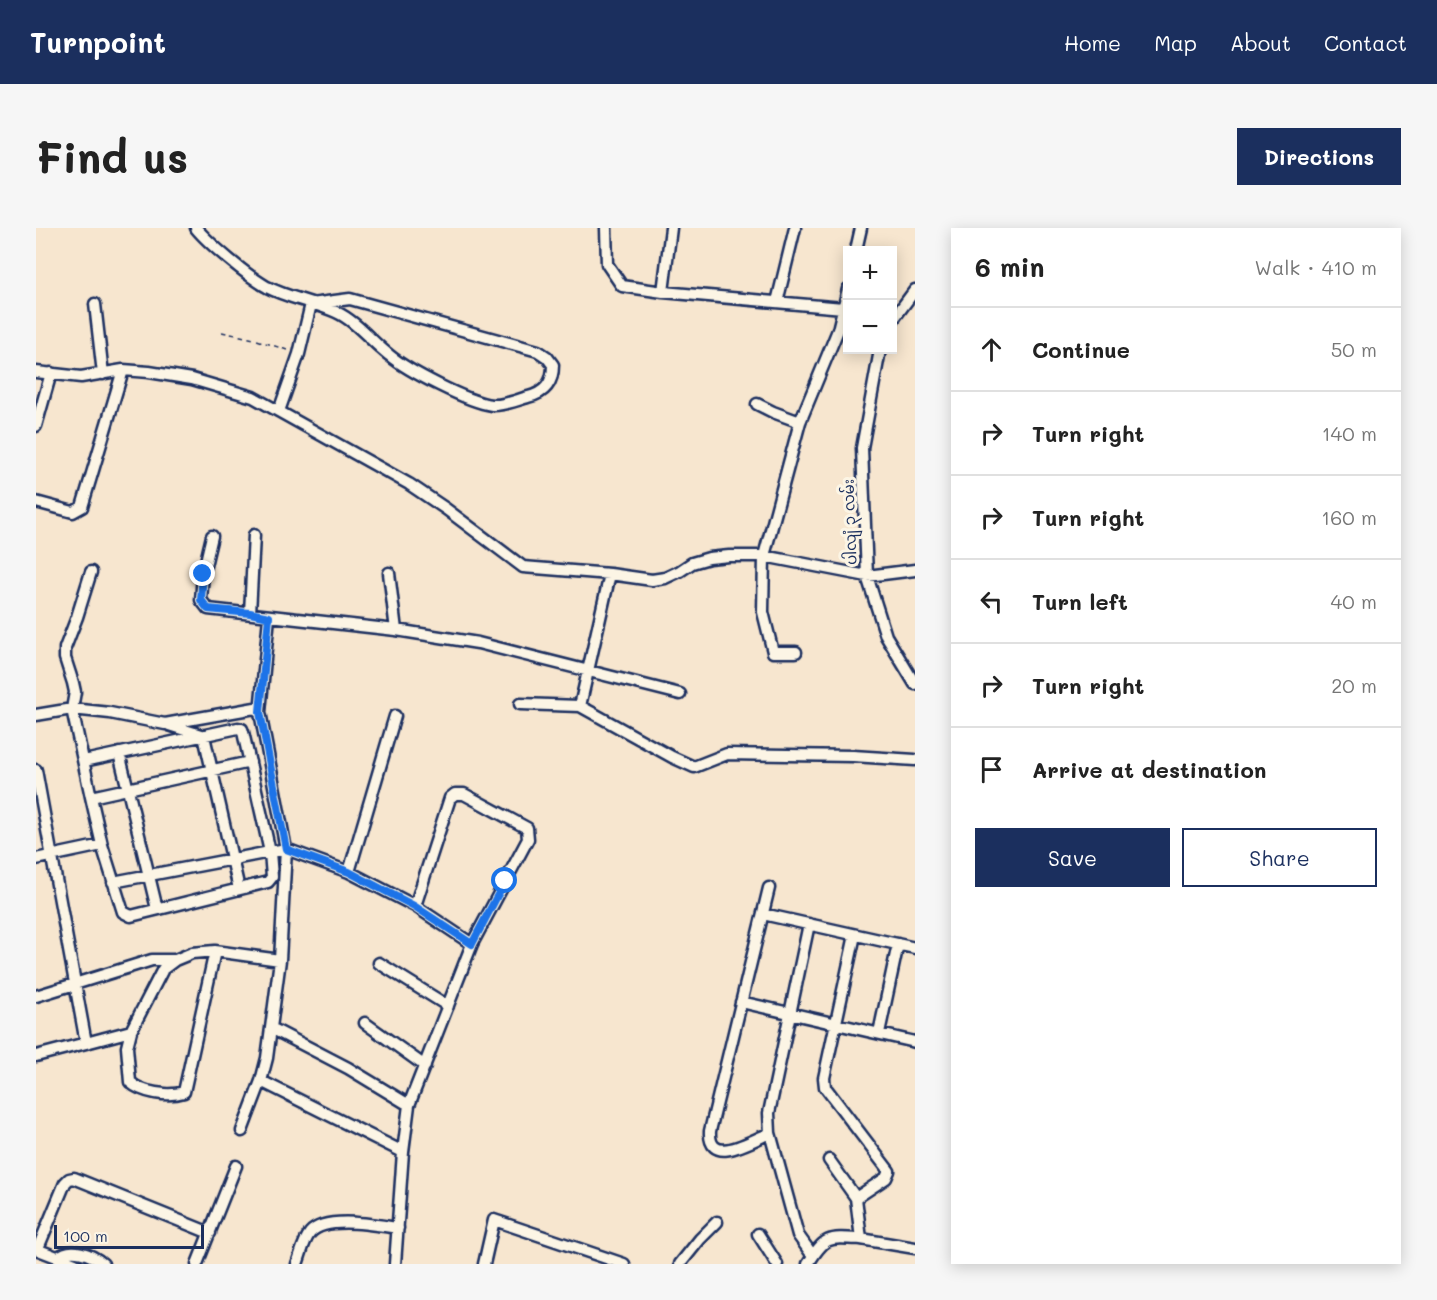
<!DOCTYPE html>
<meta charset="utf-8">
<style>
body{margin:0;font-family:Mali,"Noto Sans Myanmar",sans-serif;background:#f6f6f6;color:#222}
.controls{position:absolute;right:18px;top:18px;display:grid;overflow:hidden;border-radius:0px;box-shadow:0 3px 15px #0003}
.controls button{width:54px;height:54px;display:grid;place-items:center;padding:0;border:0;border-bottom:2px solid #e0e0e0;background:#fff;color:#222;font:30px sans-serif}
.scale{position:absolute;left:18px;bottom:15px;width:150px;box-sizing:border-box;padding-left:6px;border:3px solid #1b2f5e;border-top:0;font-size:16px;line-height:21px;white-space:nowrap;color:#1b2f5e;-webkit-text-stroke:4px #fcf5e5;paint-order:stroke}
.stop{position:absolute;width:18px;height:18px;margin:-14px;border:4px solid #1a73e8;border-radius:50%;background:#fff}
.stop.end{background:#1a73e8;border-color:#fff;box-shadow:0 2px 6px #0008}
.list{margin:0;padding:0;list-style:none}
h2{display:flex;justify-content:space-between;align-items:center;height:78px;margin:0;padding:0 24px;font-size:26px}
h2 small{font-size:20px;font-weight:400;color:#767676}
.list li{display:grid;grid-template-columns:39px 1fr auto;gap:18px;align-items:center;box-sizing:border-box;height:84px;padding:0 24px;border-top:2px solid #e0e0e0}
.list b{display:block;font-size:22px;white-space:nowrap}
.list em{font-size:20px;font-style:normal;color:#767676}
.actions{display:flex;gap:12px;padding:18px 24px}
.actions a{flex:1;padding:14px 0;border:2px solid #1b2f5e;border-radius:0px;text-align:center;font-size:21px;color:#1b2f5e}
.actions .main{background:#1b2f5e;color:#fff}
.icon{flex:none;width:33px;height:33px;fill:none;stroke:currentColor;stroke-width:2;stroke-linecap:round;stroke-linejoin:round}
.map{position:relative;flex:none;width:879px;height:1036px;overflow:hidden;border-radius:0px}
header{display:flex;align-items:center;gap:36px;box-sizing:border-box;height:84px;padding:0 30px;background:#1b2f5e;color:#fff}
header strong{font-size:28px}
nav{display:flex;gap:33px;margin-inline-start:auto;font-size:21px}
.intro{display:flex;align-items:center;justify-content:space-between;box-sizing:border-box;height:144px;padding:0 36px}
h1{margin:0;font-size:42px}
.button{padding:15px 27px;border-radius:0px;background:#1b2f5e;color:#fff;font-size:21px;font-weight:700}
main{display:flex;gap:36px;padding:0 36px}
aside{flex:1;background:#fff;border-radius:0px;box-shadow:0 3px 15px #0003}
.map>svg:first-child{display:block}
</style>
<header>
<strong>Turnpoint</strong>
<nav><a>Home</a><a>Map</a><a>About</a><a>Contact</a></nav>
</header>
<div class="intro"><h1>Find us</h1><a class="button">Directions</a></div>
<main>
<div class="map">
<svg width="879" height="1036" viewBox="0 0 879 1036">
<rect width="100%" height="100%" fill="#f7e6cf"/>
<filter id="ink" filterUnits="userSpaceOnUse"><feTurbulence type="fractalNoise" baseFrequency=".0167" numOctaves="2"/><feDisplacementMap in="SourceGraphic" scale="12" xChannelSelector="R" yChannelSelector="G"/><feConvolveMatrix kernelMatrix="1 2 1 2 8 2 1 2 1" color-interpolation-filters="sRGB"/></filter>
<g filter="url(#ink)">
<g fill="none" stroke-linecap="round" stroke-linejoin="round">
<g stroke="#1b2f5e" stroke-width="15">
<path id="minor" d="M 160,0 C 173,16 213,49 231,59 C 252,70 278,74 300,84 C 320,93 336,114 353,127 C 372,143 432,174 456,177 C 467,178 481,172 492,169 C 509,165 517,155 517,137 L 511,129 L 502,123 L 314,71 L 275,76
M 570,0 L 571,36 L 586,58 L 627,64 L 807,80
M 820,22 L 825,0
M 627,64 L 635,0
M 741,74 L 759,0
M 59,76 L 67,146
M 856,93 L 879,62
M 844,122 L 826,220 L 831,348 L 850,408 L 879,456
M 0,144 L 45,149 L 87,142 L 113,144 L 156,151 L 217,169 L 373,256 L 410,281 L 487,339 L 574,346 L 616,352 L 629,350 L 644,343 L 656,335 L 673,330 L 693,328 L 728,328 L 831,348 L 879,342
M 721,176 L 737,184 L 764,194
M 243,183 L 263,126 L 275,76
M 0,198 L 15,145
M 0,274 L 37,284 L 46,279 L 87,142
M 176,308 L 167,346 L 165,372 L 172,381 L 360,402 L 442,415 L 644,466
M 55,344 L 41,389 L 29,420 L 29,430 L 37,455 L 39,464 L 36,481 L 55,569 L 66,617 L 87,684 L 95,688 L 232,654 L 236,649 L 234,624 L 250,621 L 313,644 L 379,678 L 436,716 L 373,877 L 367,924 L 359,1036
M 353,345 L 360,402
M 214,385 L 218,307
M 760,424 L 737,424 L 727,384 L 728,328 L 764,194 L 802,102 L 812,61
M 484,476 L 544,478 L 636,529 L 658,539 L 691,526 L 817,528 L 879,532
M 544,478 L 574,346
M 224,484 L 233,389
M 0,487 L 36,481 L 74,485 L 129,496 L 219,480 L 224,484 L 250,621 L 244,732 L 231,830 L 225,853 L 367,924
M 133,497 L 168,508 L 203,661
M 83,525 L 121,681
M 48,533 L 202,500 L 206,501 L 207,504 L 234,624 L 77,654
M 0,542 L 50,815 L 0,828
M 55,569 L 214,534
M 0,631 L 66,617
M 313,644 L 359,488
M 733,660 L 674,903 C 672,940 717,912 734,905
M 379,678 L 414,570 L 419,566 L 428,566 L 491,600 L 492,611 L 436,716
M 727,686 L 879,720
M 773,696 L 733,885 L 734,905 L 762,1007 L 777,1028
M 819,707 L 788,850 L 789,859 L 853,943 L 850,950 L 820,970
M 179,723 L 148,864 C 132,869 106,865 94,854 L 91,819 L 95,803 L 127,741 L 139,732 L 156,725 L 179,723 L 244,732
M 343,735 L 412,778
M 0,768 L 116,732 L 139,732
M 705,774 L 879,814
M 329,795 L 389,838
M 235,800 L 312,840 L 373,877
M 843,805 L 862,716
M 50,815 L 95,803
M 206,903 L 225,853
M 722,1006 L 741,1036
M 825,1011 L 879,1020
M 2,1020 L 29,955 L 33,951 L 38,950 L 174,1005
M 0,1021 L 39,1036
M 23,1029 C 34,1018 56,1026 67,1036
M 161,1036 L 200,938
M 261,1036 C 265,1026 267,1014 274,1005 C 289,987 340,997 362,1000
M 448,1036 L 458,992 L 588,1036
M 644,1036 L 664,1011 L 681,994
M 772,1036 C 789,1008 792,1009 825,1011 L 820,970 L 793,932"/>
</g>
<path stroke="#1b2f5e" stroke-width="1.5" stroke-dasharray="4.5 4.5" stroke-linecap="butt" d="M 186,104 L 218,111 L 254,123"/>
<use href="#minor" stroke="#fcf5e5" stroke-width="10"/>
</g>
</g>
<g fill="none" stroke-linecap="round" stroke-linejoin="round" filter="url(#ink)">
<path stroke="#1a73e8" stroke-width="8" d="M 167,346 L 165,372 L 172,381 L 214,385 L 233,389 L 224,484 L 250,621 L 313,644 L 378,678 L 436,716 L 469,653"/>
</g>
<g text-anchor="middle" stroke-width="6" stroke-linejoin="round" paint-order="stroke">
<g font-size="15" fill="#1b2f5e" stroke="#fcf5e5">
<text transform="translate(814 294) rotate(-92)" y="5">ပါလျံ ၃ လမ်း</text>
</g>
</g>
</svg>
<div class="controls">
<button>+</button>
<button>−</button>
</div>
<div class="scale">100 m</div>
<div class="stop" style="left:469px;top:653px"></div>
<div class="stop end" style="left:167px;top:346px"></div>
</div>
<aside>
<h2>6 min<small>Walk · 410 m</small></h2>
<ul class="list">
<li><svg class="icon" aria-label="ahead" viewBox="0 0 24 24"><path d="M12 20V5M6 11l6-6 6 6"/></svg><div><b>Continue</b></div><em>50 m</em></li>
<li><svg class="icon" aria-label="right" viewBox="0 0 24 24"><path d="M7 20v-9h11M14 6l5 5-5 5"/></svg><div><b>Turn right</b></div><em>140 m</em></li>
<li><svg class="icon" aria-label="right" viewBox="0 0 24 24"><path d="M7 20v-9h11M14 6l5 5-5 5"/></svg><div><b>Turn right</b></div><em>160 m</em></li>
<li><svg class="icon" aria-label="left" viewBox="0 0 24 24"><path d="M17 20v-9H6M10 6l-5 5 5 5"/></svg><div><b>Turn left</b></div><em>40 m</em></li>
<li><svg class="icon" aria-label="right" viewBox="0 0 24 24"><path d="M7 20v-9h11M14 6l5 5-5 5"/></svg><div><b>Turn right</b></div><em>20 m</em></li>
<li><svg class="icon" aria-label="arrive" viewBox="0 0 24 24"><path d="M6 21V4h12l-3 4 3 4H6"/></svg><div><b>Arrive at destination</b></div></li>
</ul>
<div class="actions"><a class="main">Save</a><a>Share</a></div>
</aside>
</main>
